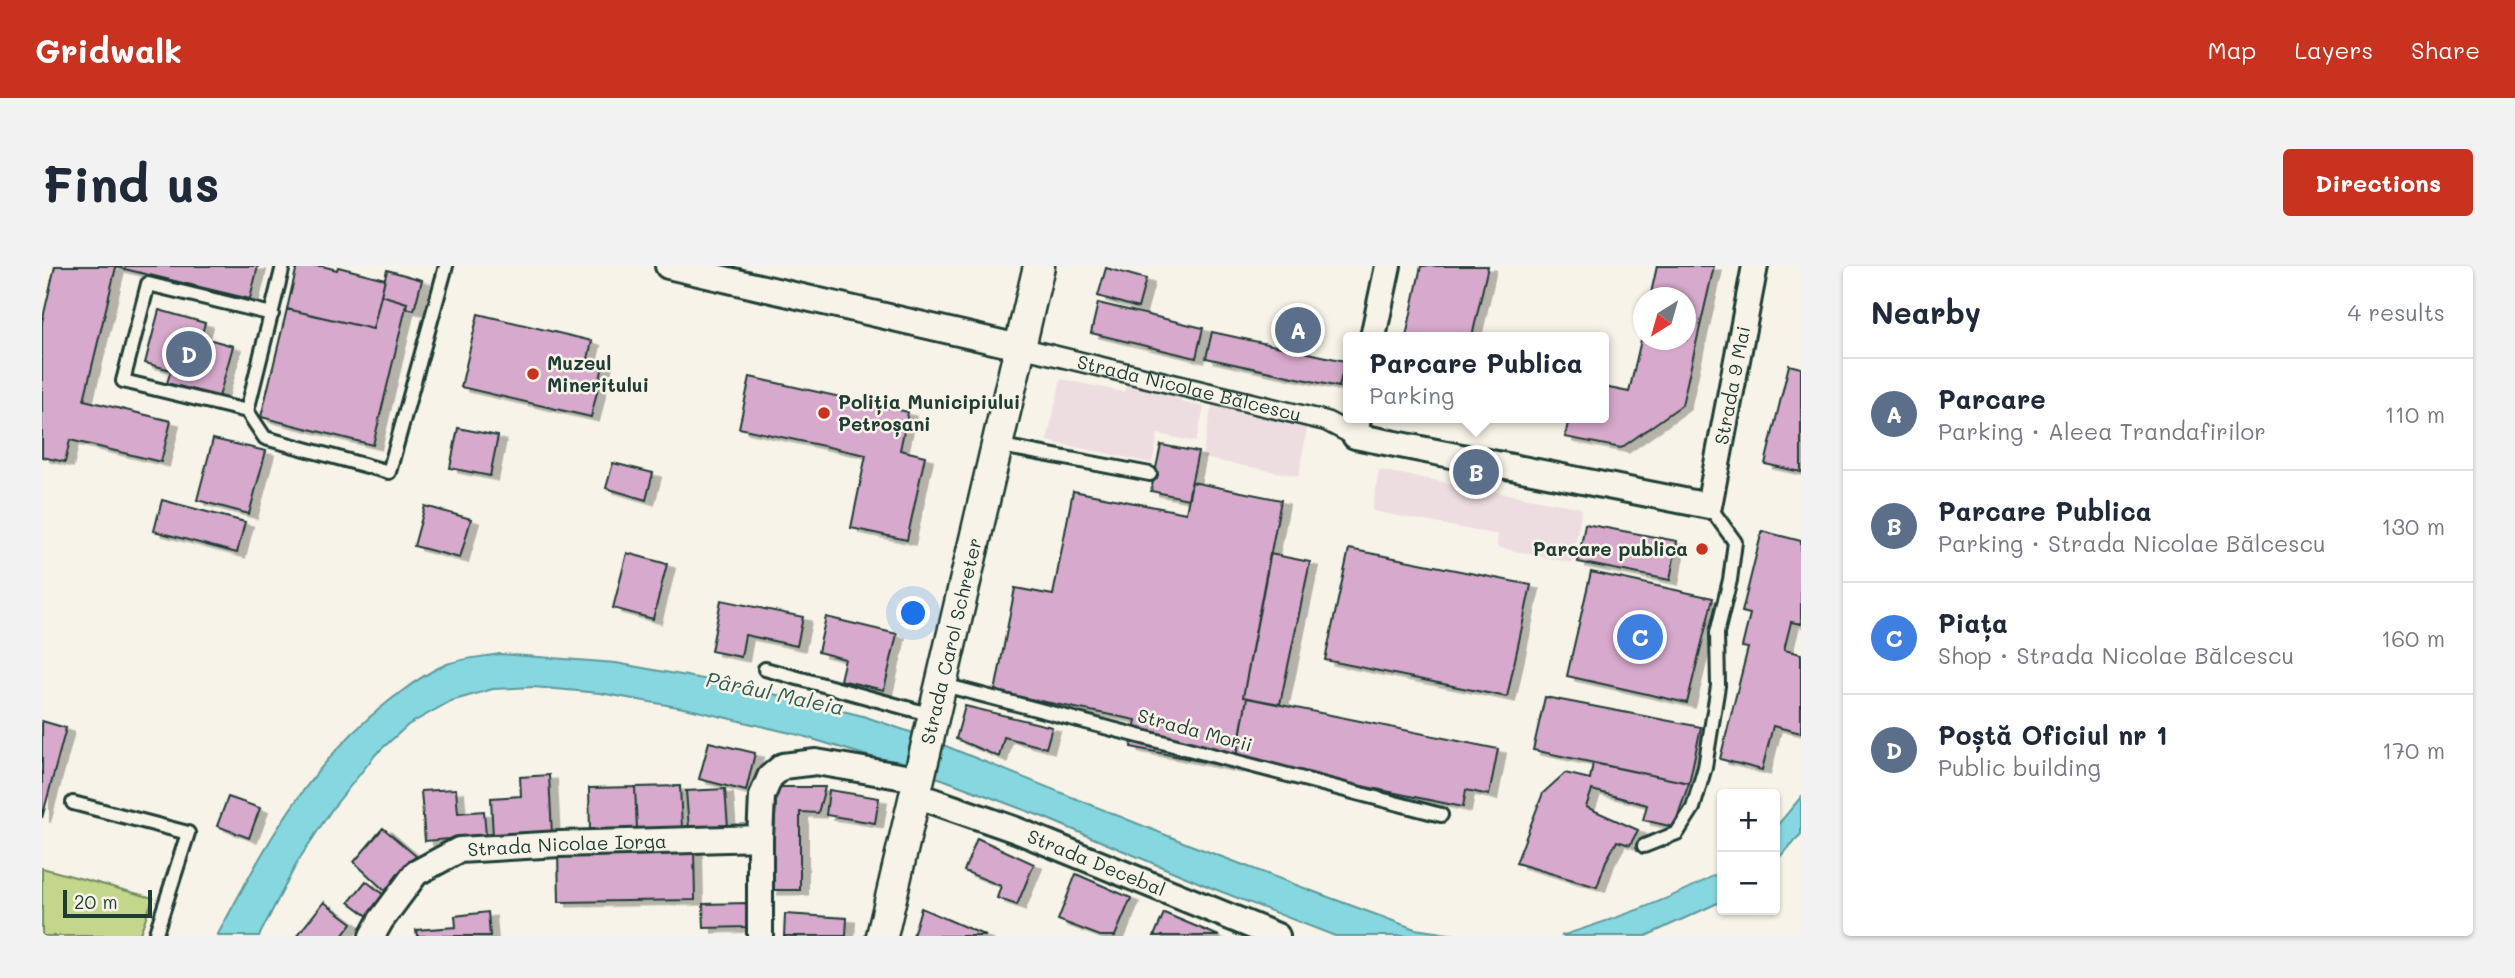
<!DOCTYPE html>
<meta charset="utf-8">
<style>
body{margin:0;font-family:Mali,sans-serif;background:#f2f2f3;color:#1f2937}
.controls{position:absolute;right:21px;bottom:21px;display:grid;overflow:hidden;border-radius:7px;box-shadow:0 2px 5px #0004}
.controls button{width:63px;height:63px;display:grid;place-items:center;padding:0;border:0;border-bottom:2px solid #e0e1e3;background:#fff;color:#1f2937;font:35px sans-serif}
.compass{position:absolute;left:1591px;top:21px;width:63px;height:63px;border-radius:50%;background:#fff;box-shadow:0 2px 5px #0004;rotate:217deg}
.scale{position:absolute;left:21px;bottom:18px;width:89px;box-sizing:border-box;padding-left:7px;border:4px solid #1f3d34;border-top:0;font-size:19px;line-height:24px;white-space:nowrap;color:#1f3d34;-webkit-text-stroke:5px #f7f3e8;paint-order:stroke}
.you{position:absolute;left:872px;top:348px;width:24px;height:24px;margin:-18px;border:5px solid #fff;border-radius:50%;background:#1a73e8;box-shadow:0 0 0 10px #1a73e833}
.badge{display:grid;place-items:center;width:46px;height:46px;border-radius:50%;background:#c8321e;color:#fff;font-size:23px;font-weight:700}
.pin{position:absolute;translate:-50% -50%;border:4px solid #fff;box-shadow:0 2px 7px #0006}
.popup{position:absolute;left:1301px;top:66px;width:266px;height:91px;box-sizing:border-box;display:grid;place-content:center;border-radius:7px;background:#fff;filter:drop-shadow(0 2px 5px #0005);font-size:23px;white-space:nowrap;color:#747a83}
.popup b{font-size:26px;color:#1f2937}
.popup::after{content:'';position:absolute;left:50%;top:100%;margin-left:-14px;border:14px solid transparent;border-top-color:#fff}
.list{margin:0;padding:0;list-style:none}
h2{display:flex;justify-content:space-between;align-items:center;height:91px;margin:0;padding:0 28px;font-size:30px}
h2 small{font-size:23px;font-weight:400;color:#747a83}
.list li{display:grid;grid-template-columns:46px 1fr auto;gap:21px;align-items:center;box-sizing:border-box;height:112px;padding:0 28px;border-top:2px solid #e0e1e3}
.list b{display:block;font-size:26px;white-space:nowrap}
.list p{margin:0;font-size:23px;white-space:nowrap;color:#747a83}
.list em{font-size:23px;font-style:normal;color:#747a83}
.map{position:relative;flex:none;width:1759px;height:670px;overflow:hidden;border-radius:7px}
header{display:flex;align-items:center;gap:42px;box-sizing:border-box;height:98px;padding:0 35px;background:#c8321e;color:#fff}
header strong{font-size:33px}
nav{display:flex;gap:38px;margin-inline-start:auto;font-size:24px}
.intro{display:flex;align-items:center;justify-content:space-between;box-sizing:border-box;height:168px;padding:0 42px}
h1{margin:0;font-size:49px}
.button{padding:18px 32px;border-radius:7px;background:#c8321e;color:#fff;font-size:24px;font-weight:700}
main{display:flex;gap:42px;padding:0 42px}
aside{flex:1;background:#fff;border-radius:7px;box-shadow:0 2px 5px #0004}
.map>svg:first-child{display:block}
</style>
<header>
<strong>Gridwalk</strong>
<nav><a>Map</a><a>Layers</a><a>Share</a></nav>
</header>
<div class="intro"><h1>Find us</h1><a class="button">Directions</a></div>
<main>
<div class="map">
<svg width="1759" height="670" viewBox="0 0 1759 670">
<defs>
<filter id="shadow"><feDropShadow dx="8" dy="4.5" stdDeviation="0" flood-color="#0004"/></filter>
</defs>
<rect width="100%" height="100%" fill="#f7f3e8"/>
<filter id="ink" filterUnits="userSpaceOnUse"><feTurbulence type="fractalNoise" baseFrequency=".0143" numOctaves="2"/><feDisplacementMap in="SourceGraphic" scale="14" xChannelSelector="R" yChannelSelector="G"/><feConvolveMatrix kernelMatrix="1 2 1 2 8 2 1 2 1" color-interpolation-filters="sRGB"/></filter>
<g filter="url(#ink)">
<path fill="#eddde0" d="M 1019,113 L 1082,126 L 1085,114 L 1141,126 L 1139,136 L 1162,141 L 1154,176 L 1116,168 L 1110,197 L 1005,175 Z
M 1170,139 L 1266,156 L 1257,210 L 1160,192 Z
M 1337,204 L 1540,242 L 1530,297 L 1455,281 L 1456,269 L 1330,245 Z"/>
<path fill="#c4d68b" stroke="#728a60" stroke-width="2" d="M 0,602 L 111,632 L 97,670 L 0,670 Z"/>
<path fill="#86d7df" stroke="#5d999b" stroke-width="2" d="M 458,388 L 574,397 L 699,420 L 821,450 L 874,468 L 1146,578 L 1278,628 L 1373,663 L 1420,670 L 1293,670 L 1170,622 L 1001,551 L 900,513 L 836,493 L 757,469 L 647,443 L 558,427 L 491,421 L 451,423 L 409,435 L 366,459 L 334,488 L 290,543 L 256,595 L 217,670 L 175,670 C 222,582 266,498 347,435 C 364,422 385,406 405,398 C 421,392 441,391 458,388 Z
M 1759,531 L 1759,568 L 1733,596 L 1733,562 Z
M 1680,605 L 1680,635 L 1604,670 L 1519,670 C 1574,652 1630,634 1680,605 Z"/>
<path fill="#d7a9cc" stroke="#1f3d34" stroke-width="2" filter="url(#shadow)" d="M 13,0 L 216,0 L 208,33 L 74,1 L 42,134 L 129,155 L 119,196 L 28,174 L 23,196 L 0,191 L 0,56 Z
M 255,0 L 280,0 L 295,4 L 296,1 L 343,13 L 331,63 L 245,43 Z
M 1379,0 L 1446,0 L 1430,71 L 1364,71 Z
M 1615,0 L 1672,0 L 1640,139 L 1579,182 L 1523,171 L 1527,152 L 1562,152 L 1562,121 L 1587,126 L 1602,61 L 1602,74 L 1644,74 L 1644,32 L 1608,32 Z
M 1064,2 L 1104,13 L 1096,42 L 1056,30 Z
M 345,4 L 380,14 L 372,44 L 363,42 L 365,37 L 339,29 Z
M 339,29 L 365,37 L 331,179 L 219,151 L 245,43 L 331,63 Z
M 1056,37 L 1161,62 L 1154,92 L 1049,67 Z
M 117,44 L 163,57 L 159,71 L 191,80 L 177,131 L 125,117 L 129,104 L 103,97 Z
M 436,48 L 550,75 L 546,93 L 562,96 L 549,151 L 419,121 Z
M 1170,66 L 1303,95 L 1297,121 L 1164,92 Z
M 1747,99 L 1759,102 L 1759,206 L 1723,198 Z
M 708,111 L 866,146 L 858,184 L 883,190 L 865,274 L 809,262 L 824,189 L 697,162 Z
M 416,162 L 456,170 L 448,210 L 408,202 Z
M 171,173 L 224,185 L 207,248 L 155,234 Z
M 1119,179 L 1156,186 L 1146,233 L 1109,225 Z
M 571,197 L 611,207 L 604,234 L 564,222 Z
M 1150,216 L 1239,234 L 1201,431 L 1205,432 L 1192,502 L 1089,481 L 1094,454 L 953,426 L 973,322 L 1011,329 L 1031,225 L 1144,247 Z
M 120,234 L 203,256 L 195,287 L 112,265 Z
M 383,240 L 429,253 L 418,292 L 372,280 Z
M 1543,258 L 1635,275 L 1628,314 L 1536,296 Z
M 1720,265 L 1759,275 L 1759,358 L 1749,356 L 1742,384 L 1759,388 L 1759,467 L 1731,460 L 1720,504 L 1678,493 L 1706,382 L 1700,381 L 1708,348 L 1700,346 Z
M 1307,283 L 1489,319 L 1465,431 L 1283,394 Z
M 585,287 L 625,298 L 611,353 L 571,342 Z
M 1228,288 L 1268,296 L 1238,438 L 1201,431 Z
M 1549,306 L 1671,332 L 1645,437 L 1525,410 Z
M 679,334 L 761,351 L 755,380 L 703,369 L 699,391 L 669,385 Z
M 784,351 L 855,368 L 842,424 L 798,414 L 803,393 L 776,386 Z
M 1503,431 L 1659,461 L 1647,517 L 1491,484 Z
M 1205,432 L 1456,483 L 1447,529 L 1424,524 L 1421,541 L 1194,494 Z
M 923,440 L 1010,461 L 1004,482 L 962,471 L 957,491 L 914,473 Z
M 0,455 L 24,462 L 0,552 Z
M 667,476 L 713,487 L 704,525 L 657,513 Z
M 1551,497 L 1647,517 L 1632,561 L 1601,554 L 1605,539 L 1550,524 L 1544,541 L 1596,564 L 1588,579 L 1575,575 L 1564,595 L 1555,621 L 1474,597 L 1501,527 L 1523,507 L 1548,513 Z
M 507,509 L 510,568 L 451,571 L 449,532 L 479,530 L 478,511 Z
M 638,520 L 640,562 L 595,563 L 593,521 Z
M 593,521 L 595,563 L 548,565 L 547,522 Z
M 735,521 L 783,521 L 776,547 L 758,546 L 758,624 L 728,624 Z
M 414,523 L 416,547 L 442,545 L 444,570 L 383,575 L 379,525 Z
M 683,523 L 686,561 L 647,563 L 644,525 Z
M 787,524 L 837,532 L 833,557 L 784,549 Z
M 186,531 L 218,542 L 207,572 L 175,560 Z
M 341,562 L 374,590 L 344,626 L 312,596 Z
M 935,572 L 992,598 L 975,639 L 955,632 L 959,620 L 922,605 Z
M 652,583 L 653,634 L 517,636 L 516,585 Z
M 1034,608 L 1089,632 L 1073,670 L 1058,670 L 1016,654 Z
M 324,615 L 343,630 L 327,651 L 307,636 Z
M 282,636 L 310,657 L 300,670 L 255,670 Z
M 704,637 L 705,661 L 662,662 L 661,638 Z
M 879,642 L 944,670 L 871,670 Z
M 446,646 L 448,670 L 375,670 L 374,664 L 414,661 L 413,650 Z
M 1122,647 L 1177,670 L 1112,670 Z
M 743,648 L 805,652 L 804,670 L 742,670 Z"/>
<g fill="none" stroke-linecap="round" stroke-linejoin="round">
<g stroke="#1f3d34" stroke-width="18">
<path id="service" d="M 230,48 L 106,18 L 81,115 L 205,145 L 223,172 L 347,206 L 404,0
M 205,145 L 241,0
M 954,179 L 1108,208
M 723,403 L 890,449
M 898,418 L 1399,549
M 31,537 L 146,567 L 113,670
M 1602,580 L 1635,567 L 1651,542 L 1663,501 L 1676,420 L 1675,367 L 1688,314 L 1693,276 L 1667,240"/>
</g>
<g stroke="#1f3d34" stroke-width="23">
<g id="pedestrian">
<path id="s1" d="M 977,81 L 1284,155 L 1313,170"/>
</g>
</g>
<g stroke="#1f3d34" stroke-width="30">
<g id="minor">
<path d="M 626,0 L 977,81"/>
<path d="M 1331,71 L 1346,0"/>
<path id="s2" d="M 1316,152 L 1313,170 L 1667,240 L 1713,0"/>
<path id="s3" d="M 871,528 L 974,564 L 1235,670"/>
<path d="M 718,572 L 720,530 L 728,511 L 741,500 L 774,496 L 875,513"/>
<path id="s4" d="M 330,670 L 339,654 L 374,607 L 417,584 L 518,578 L 718,572 L 718,670"/>
</g>
</g>
<g stroke="#1f3d34" stroke-width="35">
<g id="tertiary">
<path id="s5" d="M 840,670 L 997,0"/>
</g>
</g>
<use href="#service" stroke="#f7f3e8" stroke-width="12"/>
<use href="#pedestrian" stroke="#f7f3e8" stroke-width="18"/>
<use href="#minor" stroke="#f7f3e8" stroke-width="24"/>
<use href="#tertiary" stroke="#f7f3e8" stroke-width="30"/>
</g>
</g>
<g fill="#c8321e" stroke="#f7f3e8" stroke-width="2.5">
<circle cx="491" cy="108" r="7"/>
<circle cx="782" cy="147" r="7"/>
<circle cx="1660" cy="283" r="7"/>
</g>
<g text-anchor="middle" stroke-width="5" stroke-linejoin="round" paint-order="stroke">
<g font-size="19" font-weight="bold" fill="#1f3d34" stroke="#f7f3e8" text-anchor="start">
<text x="505" y="104">Muzeul<tspan x="505" dy="22">Mineritului</tspan></text>
<text x="796" y="143">Poliția Municipiului<tspan x="796" dy="22">Petroșani</tspan></text>
<text x="1646" y="290" text-anchor="end">Parcare publica</text>
</g>
<g font-size="19" fill="#1f3d34" stroke="#f7f3e8">
<text dy="7" stroke="none"><textPath href="#s2" startOffset="502">Strada 9 Mai</textPath></text>
<text dy="7" stroke="none"><textPath href="#s1" startOffset="175">Strada Nicolae Bălcescu</textPath></text>
<text dy="7" stroke="none"><textPath href="#s5" startOffset="303">Strada Carol Schreter</textPath></text>
<text transform="translate(1153 464) rotate(15)" y="7">Strada Morii</text>
<text dy="7" stroke="none"><textPath href="#s4" startOffset="234">Strada Nicolae Iorga</textPath></text>
<text dy="7" stroke="none"><textPath href="#s3" startOffset="196">Strada Decebal</textPath></text>
</g>
<g font-size="21" font-style="italic" fill="#345c56" stroke="#f7f3e8">
<text transform="translate(733 428) rotate(12)" y="7">Pârâul Maleia</text>
</g>
</g>
</svg>
<div class="controls">
<button>+</button>
<button>−</button>
</div>
<svg class="compass" viewBox="-18 -18 36 36"><path d="M0-13l5 13h-10z" fill="#e53935"/><path d="M0 13l5-13h-10z" fill="#747a83"/></svg>
<div class="scale">20 m</div>
<div class="you"></div>
<div class="pin badge" style="left:1256px;top:64px;background:#5c6f8a">A</div>
<div class="pin badge" style="left:1434px;top:206px;background:#5c6f8a">B</div>
<div class="popup"><b>Parcare Publica</b>Parking</div>
<div class="pin badge" style="left:1598px;top:371px;background:#3f7fe0">C</div>
<div class="pin badge" style="left:147px;top:88px;background:#5c6f8a">D</div>
</div>
<aside>
<h2>Nearby<small>4 results</small></h2>
<ul class="list">
<li><span class="badge" style="background:#5c6f8a">A</span><div><b>Parcare</b><p>Parking · Aleea Trandafirilor</p></div><em>110 m</em></li>
<li><span class="badge" style="background:#5c6f8a">B</span><div><b>Parcare Publica</b><p>Parking · Strada Nicolae Bălcescu</p></div><em>130 m</em></li>
<li><span class="badge" style="background:#3f7fe0">C</span><div><b>Piața</b><p>Shop · Strada Nicolae Bălcescu</p></div><em>160 m</em></li>
<li><span class="badge" style="background:#5c6f8a">D</span><div><b>Poștă Oficiul nr 1</b><p>Public building</p></div><em>170 m</em></li>
</ul>
</aside>
</main>
